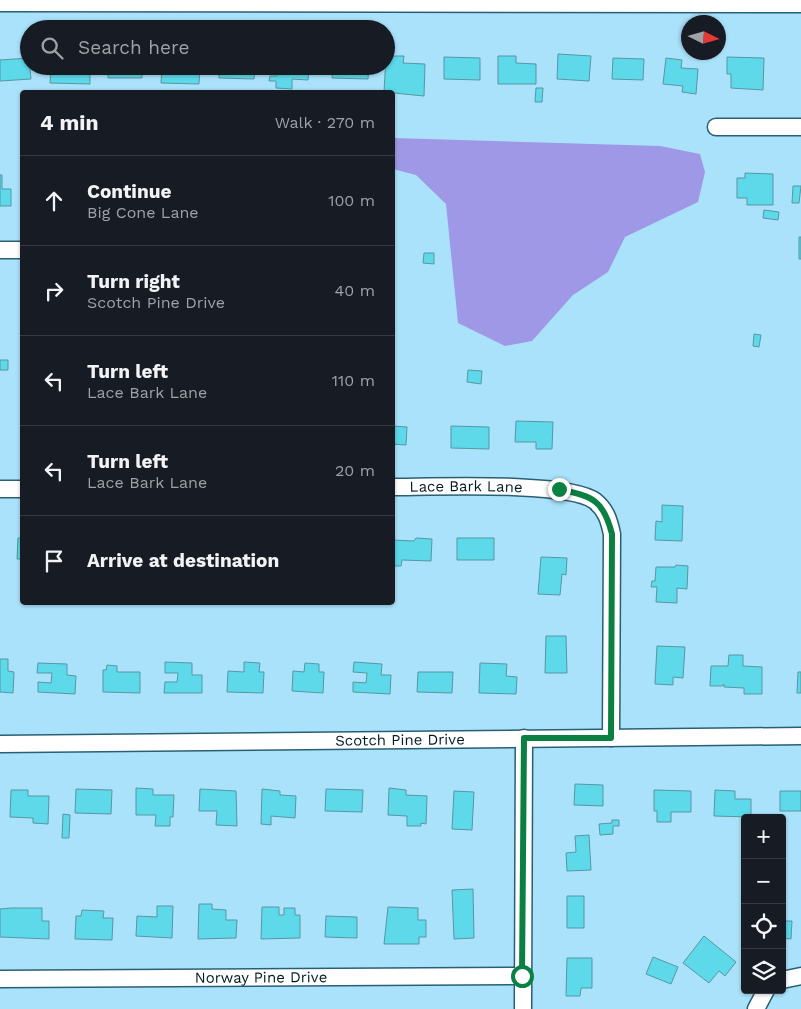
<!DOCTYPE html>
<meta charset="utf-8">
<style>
body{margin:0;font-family:"Work Sans",sans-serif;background:#20242c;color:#f1f3f6}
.controls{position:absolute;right:15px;bottom:15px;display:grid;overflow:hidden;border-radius:5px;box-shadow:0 1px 4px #0004}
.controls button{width:45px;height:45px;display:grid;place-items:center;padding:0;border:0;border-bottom:1px solid #363941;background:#171b24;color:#f1f3f6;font:25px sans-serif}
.compass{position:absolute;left:681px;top:15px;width:45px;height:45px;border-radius:50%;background:#171b24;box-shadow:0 1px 4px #0004;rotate:95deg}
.stop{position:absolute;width:15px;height:15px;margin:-11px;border:4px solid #0b8043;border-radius:50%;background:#fff}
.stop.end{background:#0b8043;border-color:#fff;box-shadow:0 1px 5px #0008}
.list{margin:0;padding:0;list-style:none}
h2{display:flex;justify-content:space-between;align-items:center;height:65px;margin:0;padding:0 20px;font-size:21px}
h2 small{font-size:16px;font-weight:400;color:#9ea1a6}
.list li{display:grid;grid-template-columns:32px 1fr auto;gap:15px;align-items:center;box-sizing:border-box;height:90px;padding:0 20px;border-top:1px solid #363941}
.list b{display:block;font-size:19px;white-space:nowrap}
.list p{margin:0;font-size:16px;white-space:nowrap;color:#9ea1a6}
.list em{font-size:16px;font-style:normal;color:#9ea1a6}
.icon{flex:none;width:28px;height:28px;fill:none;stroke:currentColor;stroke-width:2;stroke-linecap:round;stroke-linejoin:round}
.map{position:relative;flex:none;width:801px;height:1009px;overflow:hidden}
.search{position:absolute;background:#171b24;box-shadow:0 1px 4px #0004;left:20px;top:20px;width:375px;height:55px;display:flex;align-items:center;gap:12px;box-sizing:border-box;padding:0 18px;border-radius:28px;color:#9ea1a6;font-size:19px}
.panel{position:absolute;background:#171b24;box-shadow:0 1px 4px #0004;left:20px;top:90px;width:375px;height:515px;border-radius:5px}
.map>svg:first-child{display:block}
</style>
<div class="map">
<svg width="801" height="1009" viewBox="0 0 801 1009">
<rect width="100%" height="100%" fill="#aae2fc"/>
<path fill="#9f98e6" d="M 393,138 L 660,146 L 700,154 L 705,172 L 698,202 L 625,237 L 608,272 L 573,295 L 532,341 L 505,346 L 458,323 L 446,204 L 416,175 L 393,169 Z"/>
<path fill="#5dd9e9" stroke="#5797a1" d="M 558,54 L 591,56 L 589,81 L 557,79 Z
M 386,56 L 404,56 L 403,63 L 425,64 L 424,96 L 384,92 Z
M 498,56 L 516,56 L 516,63 L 536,64 L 536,84 L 498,84 Z
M 444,57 L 480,58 L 480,80 L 444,79 Z
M 727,57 L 764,58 L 763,90 L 731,88 L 731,74 L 727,74 Z
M 29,58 L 31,79 L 0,81 L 0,60 Z
M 613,58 L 644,59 L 643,80 L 612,79 Z
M 666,58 L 682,60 L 681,68 L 698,69 L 696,94 L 682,92 L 683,86 L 663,84 Z
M 51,66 L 90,66 L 90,84 L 50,83 Z
M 108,66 L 142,66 L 142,78 L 108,78 Z
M 162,66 L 200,66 L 199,84 L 161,83 Z
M 219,66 L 255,66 L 254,79 L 219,78 Z
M 277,66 L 309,66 L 308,80 L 292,79 L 292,89 L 276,88 L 276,81 L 269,81 L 270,76 L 277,76 Z
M 333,66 L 369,66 L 368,79 L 332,78 Z
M 536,88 L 543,88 L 542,102 L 535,102 Z
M 745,173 L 773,174 L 773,205 L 747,205 L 747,198 L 737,198 L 737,178 L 745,178 Z
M 0,175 L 2,175 L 2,189 L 11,189 L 11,206 L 0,206 Z
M 793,186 L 801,186 L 799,203 L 792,203 Z
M 764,210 L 779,212 L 778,220 L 763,218 Z
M 799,237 L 801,237 L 801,259 L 799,259 Z
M 424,253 L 434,253 L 434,264 L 423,263 Z
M 754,334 L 761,335 L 759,347 L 753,346 Z
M 0,360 L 8,360 L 8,370 L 0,370 Z
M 468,370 L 482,371 L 481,384 L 467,382 Z
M 516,421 L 553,422 L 552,449 L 536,449 L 536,442 L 515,442 Z
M 392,426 L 407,427 L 406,445 L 392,444 Z
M 451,426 L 489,427 L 489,449 L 451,448 Z
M 662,505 L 683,506 L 682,541 L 655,540 L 656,521 L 662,522 Z
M 18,538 L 22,538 L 22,559 L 17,559 Z
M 416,538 L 432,539 L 431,561 L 402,560 L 401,566 L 392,566 L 392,540 L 414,541 Z
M 457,538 L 494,538 L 494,560 L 457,560 Z
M 541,557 L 567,558 L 566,575 L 562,574 L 560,595 L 538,594 Z
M 676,565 L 688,566 L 687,589 L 677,588 L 677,603 L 656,602 L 657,587 L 651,587 L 652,581 L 655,581 L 656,567 L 675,567 Z
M 546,636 L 566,636 L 567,673 L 545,673 Z
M 657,646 L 685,647 L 683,678 L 673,677 L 673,685 L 655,684 Z
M 729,655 L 743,655 L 743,666 L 762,667 L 762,694 L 744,694 L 744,688 L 724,687 L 724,684 L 722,686 L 710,686 L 711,666 L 728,666 Z
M 0,659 L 8,659 L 8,671 L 14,672 L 13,693 L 0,692 Z
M 165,662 L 192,663 L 192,675 L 202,675 L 202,693 L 164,693 L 165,682 L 177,682 L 178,673 L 165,673 Z
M 244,662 L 260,663 L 259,672 L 264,672 L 263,693 L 227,692 L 228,671 L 244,672 Z
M 354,662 L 382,664 L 381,675 L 391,675 L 390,694 L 353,692 L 353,682 L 366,683 L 367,673 L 353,672 Z
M 38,663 L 67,664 L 67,675 L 76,676 L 75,694 L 38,692 L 38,682 L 51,683 L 52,673 L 37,673 Z
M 305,663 L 319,664 L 319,672 L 324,672 L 323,693 L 292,691 L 293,671 L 304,672 Z
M 480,663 L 507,664 L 506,676 L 517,677 L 516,694 L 479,693 Z
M 107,665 L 117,666 L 117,672 L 140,672 L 140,693 L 103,692 L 103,670 L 106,670 Z
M 418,672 L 453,672 L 452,693 L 417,692 Z
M 798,672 L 801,672 L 801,693 L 797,693 Z
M 575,784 L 603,785 L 603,806 L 574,805 Z
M 136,788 L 153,789 L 153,795 L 174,795 L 173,817 L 170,817 L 170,826 L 155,826 L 156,815 L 136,815 Z
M 389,788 L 406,790 L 406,795 L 427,796 L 426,824 L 421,823 L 421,826 L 407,826 L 407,816 L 388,815 Z
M 76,789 L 112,790 L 111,814 L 75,813 Z
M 200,789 L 236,791 L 237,826 L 216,825 L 217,811 L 199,811 Z
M 262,789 L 280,791 L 280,795 L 296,796 L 295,818 L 271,816 L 271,825 L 261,824 Z
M 326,789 L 363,790 L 362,812 L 325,811 Z
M 11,790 L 28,790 L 28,796 L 49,796 L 48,824 L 33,823 L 33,818 L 10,817 Z
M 654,790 L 691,791 L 691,812 L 671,812 L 671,822 L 657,822 L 657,811 L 654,811 Z
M 715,790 L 735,791 L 735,799 L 751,799 L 751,817 L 714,816 Z
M 454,791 L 474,792 L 472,830 L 452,829 Z
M 780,791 L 801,791 L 801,811 L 780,811 Z
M 63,814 L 70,815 L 69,838 L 62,838 Z
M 612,820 L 619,820 L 619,826 L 613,826 L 613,834 L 600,835 L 599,824 L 612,823 Z
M 589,835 L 591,870 L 567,871 L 566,853 L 576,852 L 575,836 Z
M 473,889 L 474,938 L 454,939 L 452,890 Z
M 567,896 L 584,896 L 584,928 L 567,928 Z
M 199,904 L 212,904 L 212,909 L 226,910 L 226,920 L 237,920 L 236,938 L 198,939 Z
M 157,906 L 173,906 L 172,938 L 136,936 L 137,916 L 157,917 Z
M 262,907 L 279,907 L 279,915 L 284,915 L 284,908 L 295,908 L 295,915 L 300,915 L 300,938 L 261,939 Z
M 388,907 L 418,908 L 418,920 L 426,920 L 426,937 L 419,937 L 419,944 L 384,944 Z
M 11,908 L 42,908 L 42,921 L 49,921 L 49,939 L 0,937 L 0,909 Z
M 782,909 L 785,909 L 785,921 L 792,921 L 791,939 L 782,938 Z
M 82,910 L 104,911 L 103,918 L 113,918 L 112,940 L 75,939 L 76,916 L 81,916 Z
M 326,916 L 357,917 L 357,938 L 325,937 Z
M 704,936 L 736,962 L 725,976 L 719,971 L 709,983 L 683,963 Z
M 653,957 L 678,967 L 671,984 L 646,974 Z
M 567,958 L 592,958 L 592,988 L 581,988 L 580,996 L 566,996 Z"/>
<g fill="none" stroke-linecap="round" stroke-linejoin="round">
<g stroke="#295f75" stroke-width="19">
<g id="minor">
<path d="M 0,3 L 801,4"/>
<path d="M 716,127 L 801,127"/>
<path d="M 0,250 L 22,250"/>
<path id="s1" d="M 392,487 C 430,487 570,481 595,501 C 606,510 609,520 612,534 L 611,738"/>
<path d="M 0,489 L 22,489"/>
<path id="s2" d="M 0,744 L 801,736"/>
<path id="s3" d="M 0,979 L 522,976"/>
<path d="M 782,980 L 801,976"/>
<path d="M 523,1009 L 524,738"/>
<path d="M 756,1009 L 766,990"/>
</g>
</g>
<use href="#minor" stroke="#fff" stroke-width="16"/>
</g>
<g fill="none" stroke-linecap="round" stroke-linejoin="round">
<path stroke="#0b8043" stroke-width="6" d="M 522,976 L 524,738 L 611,738 L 612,534 C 603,499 593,497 559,489"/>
</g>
<g text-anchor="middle" stroke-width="5" stroke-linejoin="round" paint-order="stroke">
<g font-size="15" fill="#041b24" stroke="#aae2fc">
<text dy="5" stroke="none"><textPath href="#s1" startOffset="74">Lace Bark Lane</textPath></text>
<text dy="5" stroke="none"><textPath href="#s2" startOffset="400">Scotch Pine Drive</textPath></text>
<text dy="5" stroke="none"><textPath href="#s3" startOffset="261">Norway Pine Drive</textPath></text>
</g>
</g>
</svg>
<div class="controls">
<button>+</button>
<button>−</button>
<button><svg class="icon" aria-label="locate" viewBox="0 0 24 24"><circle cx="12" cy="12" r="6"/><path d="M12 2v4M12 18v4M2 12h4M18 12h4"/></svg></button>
<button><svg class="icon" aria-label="layers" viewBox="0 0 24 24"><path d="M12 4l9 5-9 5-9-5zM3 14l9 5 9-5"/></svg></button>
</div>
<svg class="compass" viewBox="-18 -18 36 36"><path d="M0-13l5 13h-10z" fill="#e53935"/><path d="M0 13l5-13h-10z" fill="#9ea1a6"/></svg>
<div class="stop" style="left:522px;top:976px"></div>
<div class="stop end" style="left:559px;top:489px"></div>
<div class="search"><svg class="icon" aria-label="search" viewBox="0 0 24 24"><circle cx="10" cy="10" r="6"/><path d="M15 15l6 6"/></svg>Search here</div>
<section class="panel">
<h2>4 min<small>Walk · 270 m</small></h2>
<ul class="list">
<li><svg class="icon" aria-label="ahead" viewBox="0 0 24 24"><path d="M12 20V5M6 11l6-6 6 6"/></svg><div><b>Continue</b><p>Big Cone Lane</p></div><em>100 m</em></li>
<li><svg class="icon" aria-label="right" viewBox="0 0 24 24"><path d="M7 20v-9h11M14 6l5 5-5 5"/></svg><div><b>Turn right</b><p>Scotch Pine Drive</p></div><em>40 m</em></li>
<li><svg class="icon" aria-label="left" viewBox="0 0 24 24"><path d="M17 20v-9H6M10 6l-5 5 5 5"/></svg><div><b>Turn left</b><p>Lace Bark Lane</p></div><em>110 m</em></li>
<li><svg class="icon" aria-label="left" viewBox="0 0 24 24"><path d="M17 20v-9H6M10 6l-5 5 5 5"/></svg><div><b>Turn left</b><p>Lace Bark Lane</p></div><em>20 m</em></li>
<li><svg class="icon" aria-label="arrive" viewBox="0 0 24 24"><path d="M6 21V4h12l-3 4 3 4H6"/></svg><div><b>Arrive at destination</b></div></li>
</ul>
</section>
</div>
